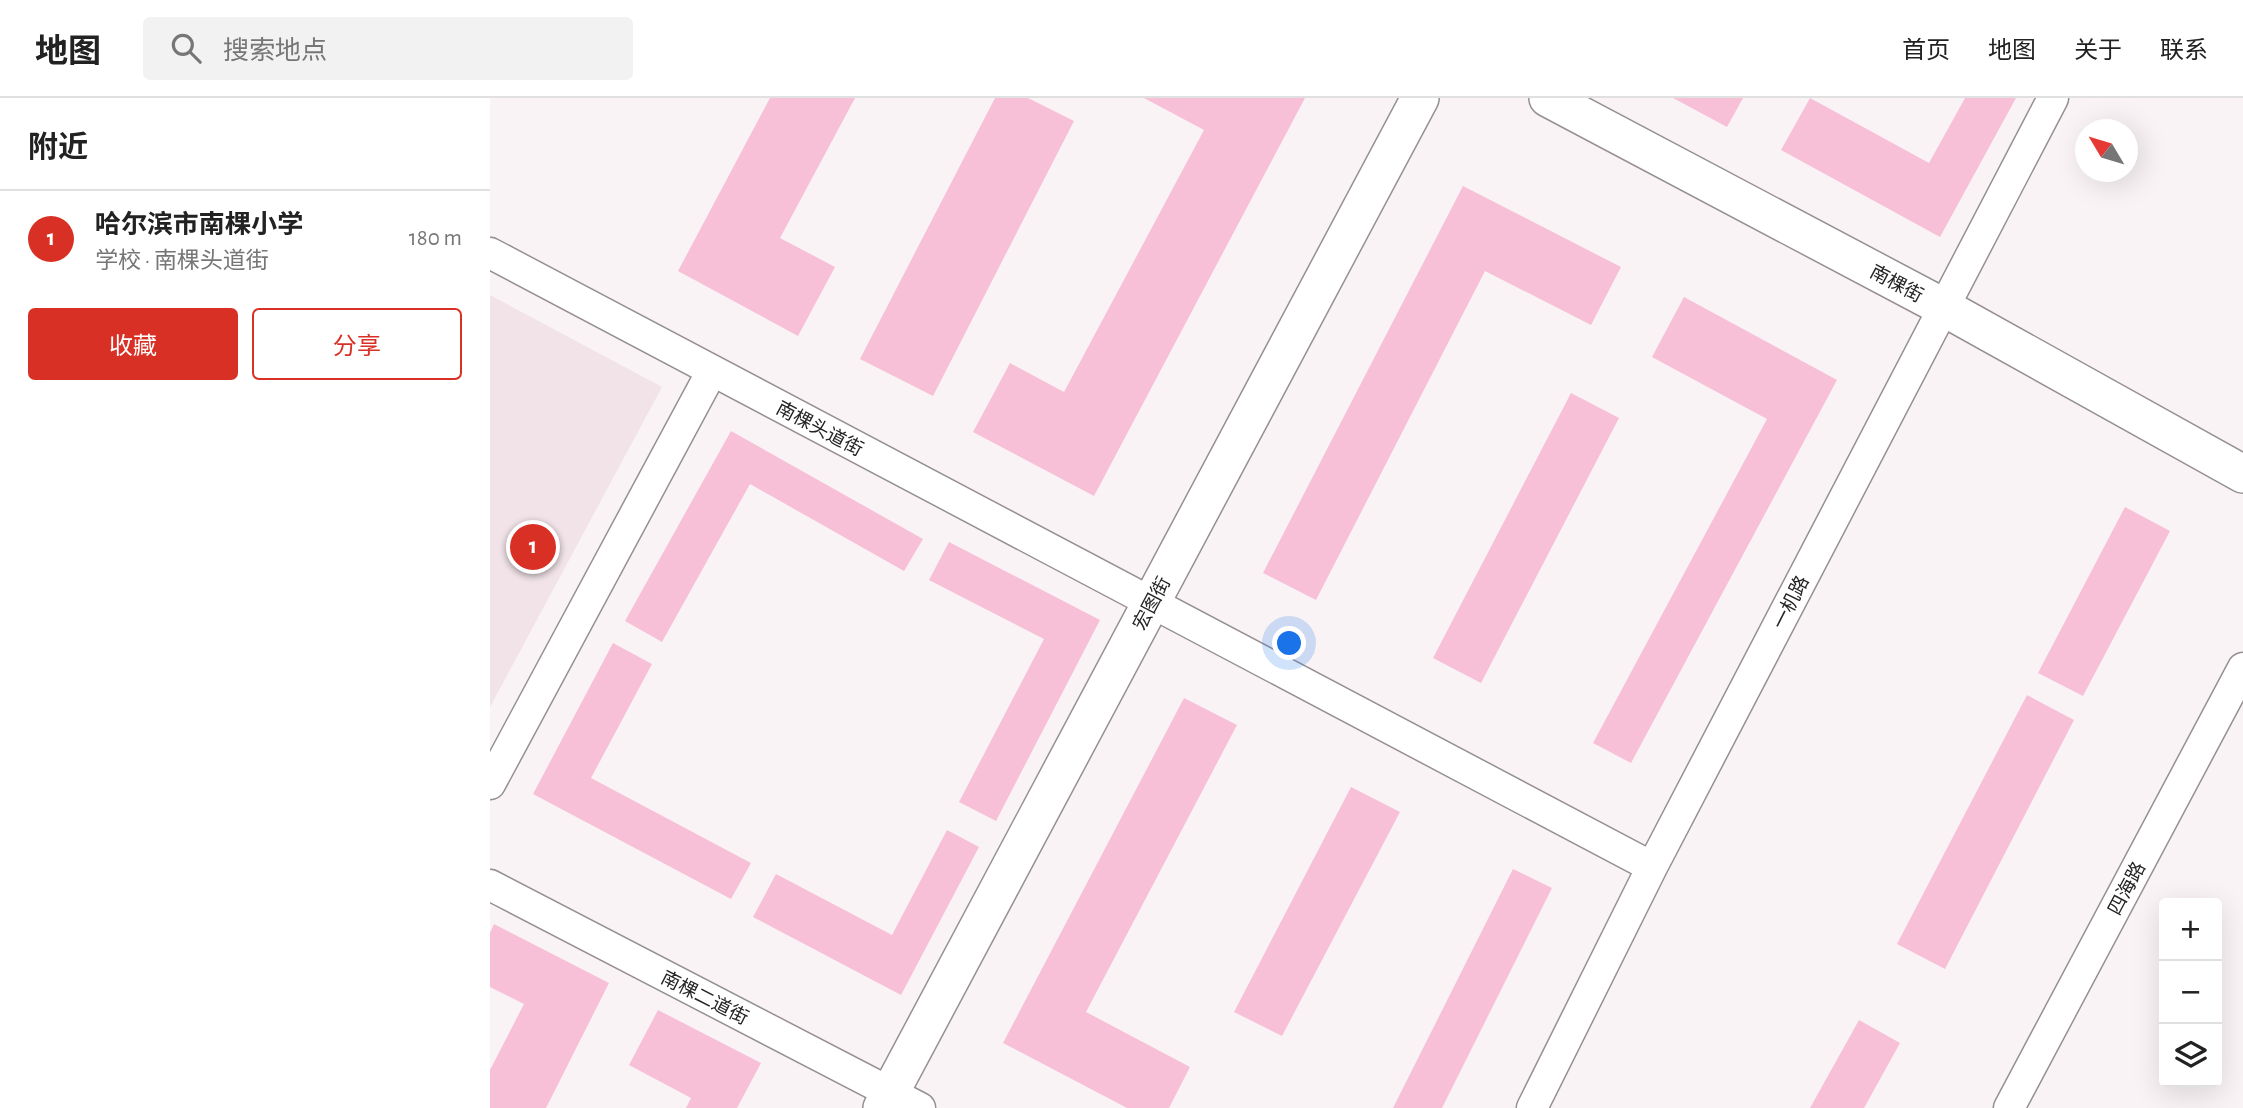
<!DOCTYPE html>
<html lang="zh">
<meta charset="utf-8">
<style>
body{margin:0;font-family:"Alegreya Sans","Noto Sans SC",sans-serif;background:#f2f2f2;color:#222}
.controls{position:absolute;right:21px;bottom:21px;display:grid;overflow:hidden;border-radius:7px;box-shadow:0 7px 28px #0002}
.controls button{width:63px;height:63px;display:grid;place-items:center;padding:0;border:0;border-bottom:2px solid #e0e0e0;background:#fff;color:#222;font:35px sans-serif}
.compass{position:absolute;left:1585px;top:21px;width:63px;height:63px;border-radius:50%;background:#fff;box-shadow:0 7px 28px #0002;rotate:308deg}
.you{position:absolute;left:800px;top:546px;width:24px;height:24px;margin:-18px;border:5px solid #fff;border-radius:50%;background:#1a73e8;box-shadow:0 0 0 10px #1a73e833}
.badge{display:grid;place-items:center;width:46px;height:46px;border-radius:50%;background:#d93025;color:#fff;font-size:23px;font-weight:700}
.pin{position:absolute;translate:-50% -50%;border:4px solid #fff;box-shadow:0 2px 7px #0006}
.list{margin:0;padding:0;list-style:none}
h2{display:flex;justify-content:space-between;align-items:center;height:91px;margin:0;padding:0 28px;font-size:30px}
h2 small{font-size:23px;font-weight:400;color:#767676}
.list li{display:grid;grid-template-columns:46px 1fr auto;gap:21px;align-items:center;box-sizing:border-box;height:98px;padding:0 28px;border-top:2px solid #e0e0e0}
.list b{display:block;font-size:26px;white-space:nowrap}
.list p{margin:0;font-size:23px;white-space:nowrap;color:#767676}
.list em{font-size:23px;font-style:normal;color:#767676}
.actions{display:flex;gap:14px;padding:21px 28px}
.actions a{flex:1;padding:16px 0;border:2px solid #d93025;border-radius:7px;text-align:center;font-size:24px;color:#d93025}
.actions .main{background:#d93025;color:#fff}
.icon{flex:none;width:38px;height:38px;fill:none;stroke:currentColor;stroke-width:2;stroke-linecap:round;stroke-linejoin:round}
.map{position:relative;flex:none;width:1753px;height:1010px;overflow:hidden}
header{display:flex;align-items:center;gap:42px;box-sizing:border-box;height:98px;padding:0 35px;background:#fff;border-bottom:2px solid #e0e0e0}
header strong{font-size:33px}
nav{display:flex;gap:38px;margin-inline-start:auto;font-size:24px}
.search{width:490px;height:63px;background:#f2f2f2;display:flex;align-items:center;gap:18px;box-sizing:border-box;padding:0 24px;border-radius:7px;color:#767676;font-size:26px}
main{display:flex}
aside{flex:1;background:#fff}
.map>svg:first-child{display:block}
</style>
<header>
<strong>地图</strong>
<div class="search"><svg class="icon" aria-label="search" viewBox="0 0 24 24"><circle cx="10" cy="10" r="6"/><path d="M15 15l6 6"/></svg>搜索地点</div>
<nav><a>首页</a><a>地图</a><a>关于</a><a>联系</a></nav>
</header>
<main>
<aside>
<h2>附近<small></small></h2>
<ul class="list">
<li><span class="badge">1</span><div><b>哈尔滨市南棵小学</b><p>学校 · 南棵头道街</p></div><em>180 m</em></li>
</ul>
<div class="actions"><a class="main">收藏</a><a>分享</a></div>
</aside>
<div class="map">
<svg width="1753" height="1010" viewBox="0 0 1753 1010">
<rect width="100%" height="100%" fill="#f9f3f5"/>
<path fill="#f1e3e8" d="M 0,197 L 172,289 L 0,609 Z"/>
<path fill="#f7c0d6" d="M 280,0 L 365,0 L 290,140 L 345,169 L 308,238 L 188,173 Z
M 505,0 L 538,0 L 584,23 L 443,298 L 370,261 Z
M 654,0 L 815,0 L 604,398 L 483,334 L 520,265 L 574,294 L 714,32 Z
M 1183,0 L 1253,0 L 1237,29 Z
M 1320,0 L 1439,65 L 1475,0 L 1526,0 L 1450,139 L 1291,52 Z
M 973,88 L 1131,169 L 1101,227 L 995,173 L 826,502 L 773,475 Z
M 1194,199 L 1347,282 L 1141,665 L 1103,645 L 1277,321 L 1162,259 Z
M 1081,295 L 1129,320 L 991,585 L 943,560 Z
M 241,333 L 433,441 L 414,473 L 260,386 L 172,544 L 135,523 Z
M 1635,409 L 1680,433 L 1593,598 L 1548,575 Z
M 459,444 L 610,522 L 506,723 L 469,704 L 554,541 L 439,482 Z
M 123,545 L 162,566 L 101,680 L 261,765 L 241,801 L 43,696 Z
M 1537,597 L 1584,622 L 1455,871 L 1407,846 Z
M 694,600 L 747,627 L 596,914 L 700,969 L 679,1010 L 637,1010 L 513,945 Z
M 861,689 L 910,714 L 792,938 L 744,914 Z
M 457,732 L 489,749 L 411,897 L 263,819 L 286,776 L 402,837 Z
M 1023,771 L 1062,790 L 952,1010 L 903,1010 Z
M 4,826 L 119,885 L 56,1010 L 0,1010 L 0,972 L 34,906 L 0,889 L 0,835 Z
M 168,912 L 271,965 L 247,1010 L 196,1010 L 201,1000 L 139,967 Z
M 1369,922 L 1410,945 L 1374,1010 L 1320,1010 Z"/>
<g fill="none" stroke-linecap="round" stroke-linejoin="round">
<g stroke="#969092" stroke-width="33">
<path id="minor" d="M 0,155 L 1162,769
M 0,686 L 222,273
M 0,787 L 430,1010
M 1042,1010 L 1162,769 L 1563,0
M 1519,1010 L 1753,570"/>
</g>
<g stroke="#969092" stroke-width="40">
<path id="tertiary" d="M 1058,0 L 1453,209 L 1753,376
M 392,1010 L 930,0"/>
</g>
<use href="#minor" stroke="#fff" stroke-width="30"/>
<use href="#tertiary" stroke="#fff" stroke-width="37"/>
</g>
<g text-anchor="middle" stroke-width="5" stroke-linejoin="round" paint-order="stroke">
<g font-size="19" fill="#252324" stroke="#fff">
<text transform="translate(1407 185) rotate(28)" y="7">南棵街</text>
<text transform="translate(330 330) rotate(28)" y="7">南棵头道街</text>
<text transform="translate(1300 504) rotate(-63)" y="7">一机路</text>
<text transform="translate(661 505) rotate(-62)" y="7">宏图街</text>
<text transform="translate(1636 790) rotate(-62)" y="7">四海路</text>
<text transform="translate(215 899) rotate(27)" y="7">南棵二道街</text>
</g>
</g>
</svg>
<div class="controls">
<button>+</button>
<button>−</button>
<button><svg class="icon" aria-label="layers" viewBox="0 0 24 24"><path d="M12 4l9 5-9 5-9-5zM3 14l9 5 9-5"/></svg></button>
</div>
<svg class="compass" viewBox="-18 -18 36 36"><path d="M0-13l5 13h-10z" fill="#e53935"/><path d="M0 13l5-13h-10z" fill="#767676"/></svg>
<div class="you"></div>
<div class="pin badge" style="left:43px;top:449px">1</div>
</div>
</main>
